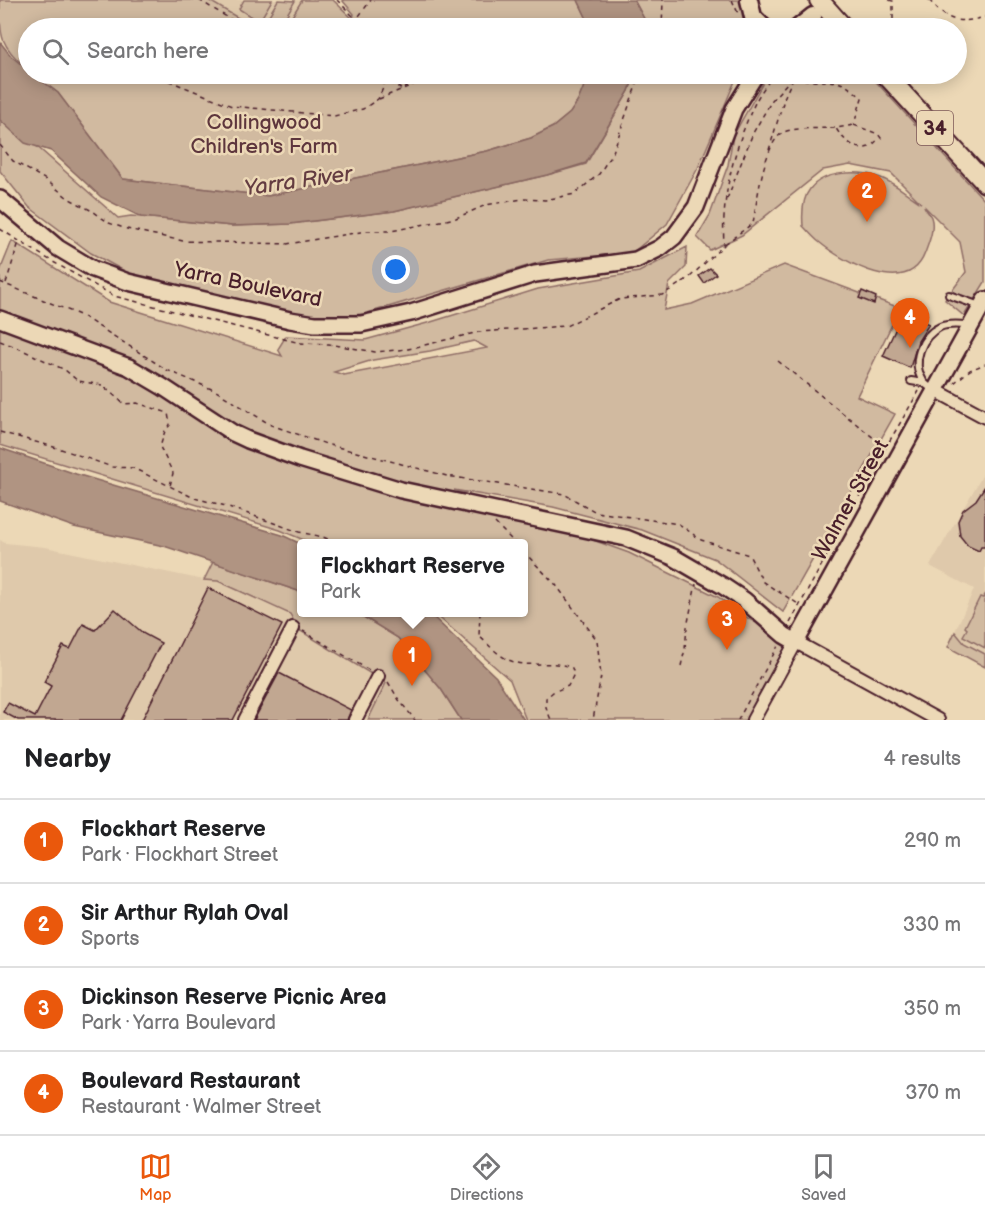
<!DOCTYPE html>
<meta charset="utf-8">
<style>
body{margin:0;font-family:"Balsamiq Sans",sans-serif;background:#f2f2f2;color:#202124}
.you{position:absolute;left:396px;top:270px;width:21px;height:21px;margin:-15px;border:4px solid #fff;border-radius:50%;background:#1a73e8;box-shadow:0 0 0 9px #1a73e833}
.badge{display:grid;place-items:center;width:39px;height:39px;border-radius:50%;background:#ea580c;color:#fff;font-size:20px;font-weight:700}
.pin{position:absolute;translate:-50% -50px;filter:drop-shadow(0 2px 3px #0008)}
.pin::after{content:'';position:absolute;top:32px;width:21px;height:18px;background:inherit;clip-path:polygon(0 0,100% 0,50% 100%)}
.popup{position:absolute;left:297px;top:539px;width:231px;height:78px;box-sizing:border-box;display:grid;place-content:center;border-radius:6px;background:#fff;filter:drop-shadow(0 2px 4px #0005);font-size:20px;white-space:nowrap;color:#757577}
.popup b{font-size:22px;color:#202124}
.popup::after{content:'';position:absolute;left:50%;top:100%;margin-left:-12px;border:12px solid transparent;border-top-color:#fff}
.list{margin:0;padding:0;list-style:none}
h2{display:flex;justify-content:space-between;align-items:center;height:78px;margin:0;padding:0 24px;font-size:26px}
h2 small{font-size:20px;font-weight:400;color:#757577}
.list li{display:grid;grid-template-columns:39px 1fr auto;gap:18px;align-items:center;box-sizing:border-box;height:84px;padding:0 24px;border-top:2px solid #e0e0e0}
.list b{display:block;font-size:22px;white-space:nowrap}
.list p{margin:0;font-size:20px;white-space:nowrap;color:#757577}
.list em{font-size:20px;font-style:normal;color:#757577}
.icon{flex:none;width:33px;height:33px;fill:none;stroke:currentColor;stroke-width:2;stroke-linecap:round;stroke-linejoin:round}
.map{position:relative;flex:none;width:985px;height:720px;overflow:hidden}
.search{position:absolute;background:#fff;box-shadow:0 3px 15px #0003;left:18px;right:18px;top:18px;height:66px;display:flex;align-items:center;gap:15px;box-sizing:border-box;padding:0 21px;border-radius:33px;color:#757577;font-size:22px}
.sheet{height:414px;background:#fff}
nav{display:flex;justify-content:space-around;align-items:center;box-sizing:border-box;height:84px;border-top:2px solid #e0e0e0;background:#fff;font-size:16px;color:#757577}
nav a{display:grid;justify-items:center;gap:3px}
nav .on{color:#ea580c}
.map>svg:first-child{display:block}
</style>
<div class="map">
<svg width="985" height="720" viewBox="0 0 985 720">
<rect width="100%" height="100%" fill="#ecd8b6"/>
<filter id="ink" filterUnits="userSpaceOnUse"><feTurbulence type="fractalNoise" baseFrequency=".0167" numOctaves="2"/><feDisplacementMap in="SourceGraphic" scale="12" xChannelSelector="R" yChannelSelector="G"/><feConvolveMatrix kernelMatrix="1 2 1 2 8 2 1 2 1" color-interpolation-filters="sRGB"/></filter>
<g filter="url(#ink)">
<path fill="#dfc9ab" d="M 208,0 L 302,0 L 285,28 L 255,28 Z
M 985,471 L 985,667 L 948,647 L 974,589 L 930,566 Z
M 0,540 L 5,543 L 45,547 L 204,580 L 218,581 L 290,614 L 299,630 L 387,683 L 368,720 L 0,720 Z"/>
<path fill="#d1baa0" stroke="#8e6c66" stroke-width="1.5" fill-rule="evenodd" d="M 0,0 L 208,0 L 255,28 L 28,28 L 28,70 C 0,43 0,41 0,0 Z
M 244,0 L 272,0 L 259,22 L 239,9 Z
M 278,0 L 295,1 L 279,28 L 275,28 L 265,22 Z
M 302,0 L 333,0 L 353,19 L 354,14 L 342,0 L 578,0 L 587,19 L 590,28 L 285,28 Z
M 634,0 L 742,0 L 755,28 L 649,28 Z
M 33,74 L 589,74 L 578,101 L 570,113 L 553,127 L 531,138 L 487,151 L 268,196 L 123,179 L 58,93 Z
M 635,74 L 738,74 L 698,168 L 667,224 L 632,253 L 548,260 L 364,314 L 310,318 L 128,273 L 91,253 L 29,207 L 0,171 L 0,114 L 118,218 L 131,216 L 232,226 L 290,224 L 394,211 L 547,175 L 586,164 L 629,91 Z
M 768,74 L 869,74 L 985,201 L 985,282 L 964,316 L 945,300 L 966,272 L 960,242 L 924,206 C 925,209 929,213 931,217 C 935,228 929,242 925,253 C 908,299 843,262 819,242 C 813,237 808,231 803,226 C 802,214 802,199 810,189 C 824,170 860,170 881,178 C 895,183 908,195 921,203 L 891,173 L 850,165 L 823,170 L 742,235 L 710,250 L 697,237 L 710,215 L 728,165 L 733,136 Z
M 12,241 L 109,302 L 282,356 L 278,349 L 286,336 L 365,340 L 431,322 L 538,289 L 639,272 L 687,247 L 686,267 L 669,284 L 664,310 L 692,304 L 784,265 L 900,308 L 857,396 L 895,414 L 783,612 L 715,559 L 642,530 L 553,507 L 454,490 L 629,553 L 718,597 L 749,619 L 791,640 L 753,720 L 526,720 L 510,680 L 434,613 L 523,612 L 523,544 L 311,543 L 280,530 L 0,445 L 0,271 ZM 474,341 L 487,348 L 344,375 L 334,372 L 373,360 L 430,351 Z
M 213,562 L 301,592 L 301,612 L 357,613 L 398,638 L 441,689 L 461,720 L 368,720 L 386,683 L 299,630 L 290,614 L 218,581 L 204,580 Z
M 985,595 L 985,648 L 963,636 L 967,629 L 965,627 L 980,597 L 983,598 Z
M 955,632 L 964,643 L 985,654 L 985,667 L 948,647 Z"/>
<path fill="#b09482" stroke="#87655f" stroke-width="1.5" d="M 578,0 L 634,0 L 649,28 L 590,28 L 587,19 Z
M 0,42 L 11,56 L 28,70 L 28,74 L 33,74 L 58,93 L 123,179 L 268,196 L 487,151 L 531,138 L 553,127 L 570,113 L 578,101 L 589,74 L 635,74 L 629,91 L 586,163 L 547,175 L 394,211 L 290,224 L 232,226 L 141,217 L 101,197 L 51,151 L 25,143 L 0,120 Z
M 0,448 L 76,474 L 282,535 L 301,544 L 301,592 L 164,546 L 74,527 L 0,501 Z
M 357,613 L 429,613 L 496,677 L 524,720 L 461,720 L 441,689 L 398,638 Z"/>
<path fill="#c1a791" stroke="#4a1f2b" stroke-width="1.5" d="M 710,268 L 716,274 L 704,283 L 699,276 Z
M 862,291 L 876,297 L 874,304 L 859,298 Z
M 903,313 L 929,324 L 918,341 L 910,368 L 883,356 Z
M 985,486 L 985,547 L 981,547 L 979,551 L 968,546 L 960,536 L 958,521 L 963,510 L 976,500 Z
M 208,588 L 282,625 L 233,720 L 142,720 Z
M 115,609 L 144,634 L 161,643 L 121,720 L 18,720 L 3,712 L 8,703 L 35,717 L 51,686 L 44,682 L 63,646 L 70,649 L 83,624 L 95,630 Z
M 279,673 L 351,710 L 347,720 L 254,720 Z"/>
<g fill="none" stroke-linecap="round" stroke-linejoin="round">
<g stroke="#4a1f2b" stroke-width="10">
<path id="service" d="M 949,295 L 980,306
M 911,381 L 924,383
M 934,390 C 930,387 925,385 923,381 C 911,363 921,336 940,327 C 949,323 959,325 968,325"/>
</g>
<g stroke="#4a1f2b" stroke-width="16">
<path id="minor" d="M 935,390 L 985,417
M 245,720 L 293,628
M 355,720 L 378,676
M 753,720 L 796,642 L 938,720"/>
</g>
<g stroke="#4a1f2b" stroke-width="20">
<path id="tertiary" d="M 0,199 L 58,248 L 93,269 L 128,282 L 290,320 L 315,324 L 361,324 L 411,313 L 535,274 L 636,260 L 660,248 L 674,237 L 696,207 L 734,109 L 756,74
M 0,319 L 129,367 L 163,387 L 233,433 L 248,440 L 300,459 L 401,490 L 626,538 L 673,557 L 723,586 L 744,600 L 784,635 L 796,642 L 985,300"/>
</g>
<g stroke="#4a1f2b" stroke-width="21">
<path id="secondary" d="M 749,0 L 753,17 L 764,28
M 798,28 L 813,16"/>
</g>
<g stroke="#4a1f2b" stroke-width="22">
<path id="primary" d="M 819,0 L 844,28
M 885,74 L 985,183"/>
</g>
<path stroke="#4a1f2b" stroke-width="1.5" stroke-dasharray="4.5 4.5" stroke-linecap="butt" d="M 199,0 L 245,28
M 337,0 L 356,19
M 732,0 L 738,13
M 889,0 L 893,1 L 893,28
M 929,0 C 948,22 957,24 985,17
M 346,28 L 356,20 L 371,0
M 662,28 L 663,0
M 152,74 L 232,106 L 334,116 L 363,109 L 378,99 L 384,86 L 384,74
M 796,74 C 807,85 821,79 837,82 C 846,84 855,92 862,98 L 854,124
M 385,75 L 389,82 L 401,89
M 379,99 L 417,83
M 854,125 L 878,134 L 881,138 C 877,140 873,145 869,147 C 856,152 841,138 836,128 Z
M 0,145 L 13,161 L 46,180 L 68,198 L 94,212 L 109,223 L 127,229 L 183,241 L 287,244 L 367,231 L 391,231 L 456,218 L 486,205 L 522,199 L 545,200 L 575,194 L 599,174 L 613,152 L 640,74
M 769,150 L 785,96 L 793,78
M 727,199 L 753,133 L 772,100 L 795,74
M 0,229 L 53,262 L 114,296 L 300,343 L 329,344 L 375,352 L 408,349 L 479,332 L 566,326 L 620,299 L 662,295 L 689,278 L 724,245 C 721,197 734,149 754,105 C 759,94 767,84 774,74
M 725,244 L 753,223 C 757,202 764,141 784,132 C 796,127 822,129 836,128
M 0,282 L 82,316 L 167,370 L 216,391 L 271,425 L 326,444 L 447,476 L 564,494 L 596,512 L 679,524 L 701,540 L 749,555 L 763,582 L 800,605
M 6,283 L 19,242
M 0,341 L 16,347 L 65,370 L 78,381 L 102,385 L 124,404 L 137,403 L 168,413 L 170,425 L 165,431 L 160,447 L 173,473 L 170,486
M 778,361 L 885,447
M 954,383 L 970,370 L 985,364
M 0,432 L 61,449 L 112,467 L 133,468 L 194,498 L 226,506 L 299,532 L 323,537 L 340,544
M 495,523 L 516,544
M 523,551 L 556,585 L 597,640 L 601,676 L 593,720
M 480,612 L 479,636 C 489,645 500,658 514,662 C 533,668 553,659 572,668 L 574,674 L 568,686 L 553,692 L 546,698 L 546,707 L 551,720
M 790,623 L 886,447 L 919,391
M 303,631 L 369,670
M 681,666 L 685,649 L 687,627 L 696,584
M 388,682 L 399,700 L 415,720
M 738,720 L 778,646"/>
<use href="#service" stroke="#ecd8b6" stroke-width="6"/>
<use href="#minor" stroke="#ecd8b6" stroke-width="12"/>
<use href="#tertiary" stroke="#ecd8b6" stroke-width="15"/>
<use href="#secondary" stroke="#ecd8b6" stroke-width="16"/>
<use href="#primary" stroke="#ecd8b6" stroke-width="18"/>
</g>
</g>
<g text-anchor="middle" stroke-width="5" stroke-linejoin="round" paint-order="stroke">
<rect fill="#ecd8b6" stroke="#7b5655" stroke-width="1.5" x="917" y="111" width="36" height="34" rx="4.5"/>
<g font-size="20" font-weight="bold" fill="#4a1f2b">
<text x="935" y="135">34</text>
</g>
<g font-size="21" fill="#5e363d" stroke="#ecd8b6">
<text x="264" y="129">Collingwood<tspan x="264" dy="24">Children's Farm</tspan></text>
</g>
<g font-size="21" fill="#4a1f2b" stroke="#ecd8b6">
<text transform="translate(248 284) rotate(12)" y="7">Yarra Boulevard</text>
<text transform="translate(850 500) rotate(-61)" y="7">Walmer Street</text>
</g>
<g font-size="22" font-style="italic" fill="#643c41" stroke="#ecd8b6">
<text transform="translate(298 180) rotate(-8)" y="8">Yarra River</text>
</g>
</g>
</svg>
<div class="you"></div>
<div class="pin badge" style="left:412px;top:686px">1</div>
<div class="popup"><b>Flockhart Reserve</b>Park</div>
<div class="pin badge" style="left:867px;top:222px">2</div>
<div class="pin badge" style="left:727px;top:650px">3</div>
<div class="pin badge" style="left:910px;top:348px">4</div>
<div class="search"><svg class="icon" aria-label="search" viewBox="0 0 24 24"><circle cx="10" cy="10" r="6"/><path d="M15 15l6 6"/></svg>Search here</div>
</div>
<section class="sheet">
<h2>Nearby<small>4 results</small></h2>
<ul class="list">
<li><span class="badge">1</span><div><b>Flockhart Reserve</b><p>Park · Flockhart Street</p></div><em>290 m</em></li>
<li><span class="badge">2</span><div><b>Sir Arthur Rylah Oval</b><p>Sports</p></div><em>330 m</em></li>
<li><span class="badge">3</span><div><b>Dickinson Reserve Picnic Area</b><p>Park · Yarra Boulevard</p></div><em>350 m</em></li>
<li><span class="badge">4</span><div><b>Boulevard Restaurant</b><p>Restaurant · Walmer Street</p></div><em>370 m</em></li>
</ul>
</section>
<nav>
<a class="on"><svg class="icon" aria-label="map" viewBox="0 0 24 24"><path d="M3 6l6-2 6 2 6-2v14l-6 2-6-2-6 2zM9 4v14M15 6v14"/></svg>Map</a>
<a><svg class="icon" aria-label="directions" viewBox="0 0 24 24"><path d="M12 3l9 9-9 9-9-9zM9 14v-3h6M13 9l2 2-2 2"/></svg>Directions</a>
<a><svg class="icon" aria-label="saved" viewBox="0 0 24 24"><path d="M7 4h10v16l-5-4-5 4z"/></svg>Saved</a>
</nav>
